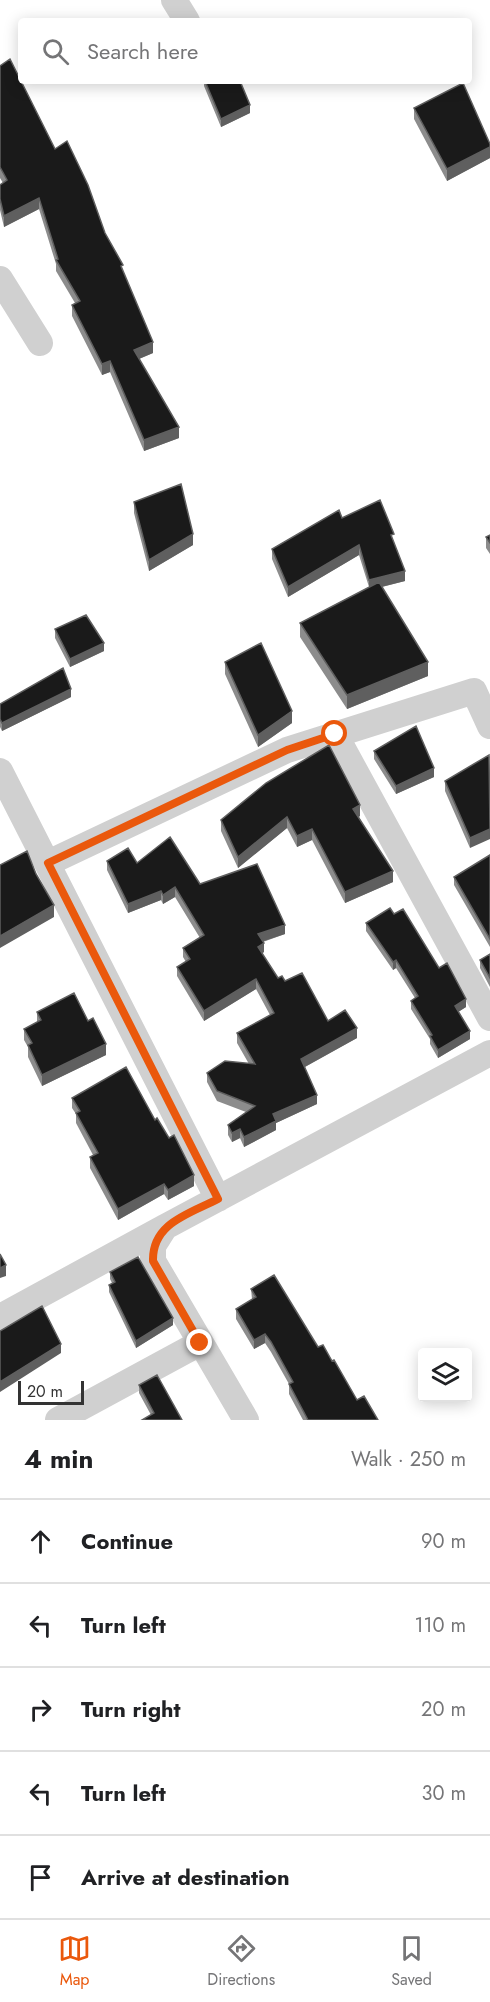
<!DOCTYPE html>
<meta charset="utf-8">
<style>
body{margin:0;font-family:Jost,sans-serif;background:#f6f6f6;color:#202124}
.controls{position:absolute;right:18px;bottom:18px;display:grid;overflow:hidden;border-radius:6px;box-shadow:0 3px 15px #0003}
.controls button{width:54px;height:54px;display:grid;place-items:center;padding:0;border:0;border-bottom:2px solid #e0e0e0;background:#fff;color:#202124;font:30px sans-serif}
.scale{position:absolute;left:18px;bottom:15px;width:66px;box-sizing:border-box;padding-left:6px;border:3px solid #333;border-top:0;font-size:16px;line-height:21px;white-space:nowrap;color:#333;-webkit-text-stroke:4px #fff;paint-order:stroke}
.stop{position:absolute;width:18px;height:18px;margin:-14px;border:4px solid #ea580c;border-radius:50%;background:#fff}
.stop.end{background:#ea580c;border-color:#fff;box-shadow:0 2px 6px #0008}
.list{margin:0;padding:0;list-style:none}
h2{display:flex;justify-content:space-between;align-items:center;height:78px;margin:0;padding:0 24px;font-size:26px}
h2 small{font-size:20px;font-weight:400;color:#757577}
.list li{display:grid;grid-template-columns:39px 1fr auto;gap:18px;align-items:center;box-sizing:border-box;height:84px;padding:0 24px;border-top:2px solid #e0e0e0}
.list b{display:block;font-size:22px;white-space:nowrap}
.list em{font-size:20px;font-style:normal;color:#757577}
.icon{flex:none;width:33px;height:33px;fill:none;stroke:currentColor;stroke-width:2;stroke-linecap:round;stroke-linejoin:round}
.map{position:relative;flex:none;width:490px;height:1420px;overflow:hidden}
.search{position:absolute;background:#fff;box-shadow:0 3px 15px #0003;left:18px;right:18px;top:18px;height:66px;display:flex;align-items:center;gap:15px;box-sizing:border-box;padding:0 21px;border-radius:6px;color:#757577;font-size:22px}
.sheet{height:498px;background:#fff}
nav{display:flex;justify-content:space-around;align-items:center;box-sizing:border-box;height:84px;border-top:2px solid #e0e0e0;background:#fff;font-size:16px;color:#757577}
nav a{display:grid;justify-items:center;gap:3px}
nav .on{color:#ea580c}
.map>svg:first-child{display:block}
</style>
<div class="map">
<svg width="490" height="1420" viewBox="0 0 490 1420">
<rect width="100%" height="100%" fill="#fff"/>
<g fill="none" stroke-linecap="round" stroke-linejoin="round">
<path stroke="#d0d0d0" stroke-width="26" d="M 174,0 L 187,21
M 0,279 L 40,343
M 335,734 L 490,1018
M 0,771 L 218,1199
M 48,863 L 287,750 L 474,691 L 490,726
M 0,1317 L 165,1227
M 58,1420 L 200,1343
M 246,1420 L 153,1261 L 153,1246 L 165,1227 L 490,1053"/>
</g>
<path fill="#8c8c8c" d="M 0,66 L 55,149 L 105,233 L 123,272 L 153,353 L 139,359 L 179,438 L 144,451 L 110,372 L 102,375 L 72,316 L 72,305 L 75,303 L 56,271 L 56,264 L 39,209 L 4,227 L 0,210 L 0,185 L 3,183 L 0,178 Z
M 204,81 L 240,81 L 250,113 L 221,127 L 204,86 Z
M 414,108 L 490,144 L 490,158 L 447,181 L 414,119 Z
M 134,502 L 193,545 L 149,571 L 134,513 Z
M 342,518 L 394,542 L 405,581 L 382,587 L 428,676 L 347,709 L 300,637 L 300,623 L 369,587 L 359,555 L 288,597 L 272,559 L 272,549 Z
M 490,535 L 490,554 L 486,548 L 486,537 Z
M 55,629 L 104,651 L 70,667 L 55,638 Z
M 225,662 L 292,723 L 258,747 L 225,674 Z
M 71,697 L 2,731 L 0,727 L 0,704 Z
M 374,751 L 434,777 L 396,794 L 374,759 Z
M 490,756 L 470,848 L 445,791 L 445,781 Z
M 360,816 L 359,817 L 393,882 L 345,903 L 312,840 L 297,847 L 287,828 L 238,868 L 221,831 L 221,820 Z
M 490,855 L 490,947 L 454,885 L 454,877 Z
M 107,861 L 137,863 L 200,884 L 285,934 L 263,942 L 264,952 L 262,953 L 278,978 L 285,981 L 328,1021 L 357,1038 L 305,1067 L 317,1104 L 276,1123 L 276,1130 L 244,1147 L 240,1138 L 232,1142 L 228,1135 L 228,1125 L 246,1112 L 217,1101 L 207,1082 L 207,1073 L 249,1064 L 237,1043 L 237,1033 L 270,1015 L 256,989 L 204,1021 L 177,976 L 177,967 L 186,962 L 183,957 L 183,948 L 200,938 L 175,897 L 163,904 L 161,900 L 128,913 L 107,870 Z
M 394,914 L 439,968 L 466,1007 L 458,1012 L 470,1039 L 438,1058 L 430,1044 L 430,1039 L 411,1009 L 411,1001 L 415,998 L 396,968 L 393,970 L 366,931 L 366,923 Z
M 490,954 L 490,987 L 480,968 L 480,960 Z
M 37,1012 L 88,1021 L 106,1055 L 42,1086 L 28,1057 L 28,1047 L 24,1040 L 24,1029 L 37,1022 Z
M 72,1098 L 155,1120 L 194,1186 L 168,1200 L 164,1194 L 118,1220 L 90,1168 L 90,1157 L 93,1155 L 76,1123 L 76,1114 L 72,1108 Z
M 110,1272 L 173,1325 L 136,1348 L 109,1292 L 109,1285 L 112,1283 L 110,1279 Z
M 251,1289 L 318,1347 L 332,1361 L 357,1400 L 378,1420 L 303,1420 L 289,1394 L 289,1384 L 271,1352 L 265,1343 L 254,1349 L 236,1319 L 236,1309 L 252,1299 Z
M 139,1385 L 182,1420 L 151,1415 L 139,1393 Z"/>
<path fill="#5f5f5f" d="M 250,105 L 250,113 L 221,127 L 221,119 Z
M 490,147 L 490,158 L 447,181 L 447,169 Z
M 39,198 L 39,209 L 4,227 L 4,216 Z
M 153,342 L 153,353 L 134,361 L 134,350 Z
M 110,361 L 110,372 L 102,375 L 102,364 Z
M 179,427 L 179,438 L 144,451 L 144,440 Z
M 193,534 L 193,545 L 149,571 L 149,560 Z
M 359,545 L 359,555 L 288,597 L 288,587 Z
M 405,571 L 405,581 L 369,590 L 369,580 Z
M 104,643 L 104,651 L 70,667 L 70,659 Z
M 428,662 L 428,676 L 347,709 L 347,695 Z
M 71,689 L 71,697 L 2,731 L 2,723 Z
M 292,711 L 292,723 L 258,747 L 258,735 Z
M 434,768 L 434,777 L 396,794 L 396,786 Z
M 360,805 L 360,816 L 353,819 L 353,809 Z
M 287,817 L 287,828 L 238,868 L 238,857 Z
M 312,829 L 312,840 L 297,847 L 297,836 Z
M 490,829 L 490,839 L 470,848 L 470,838 Z
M 393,871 L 393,882 L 345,903 L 345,892 Z
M 175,887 L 175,897 L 163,904 L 163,895 Z
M 161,891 L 161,900 L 128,913 L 128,904 Z
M 54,905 L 54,917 L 0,948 L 0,936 Z
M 285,925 L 285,934 L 258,943 L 258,934 Z
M 264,943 L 264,952 L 258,956 L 258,947 Z
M 396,960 L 396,968 L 393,970 L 393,962 Z
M 256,979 L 256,989 L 204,1021 L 204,1011 Z
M 466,999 L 466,1007 L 455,1014 L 455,1006 Z
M 357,1028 L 357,1038 L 301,1069 L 301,1059 Z
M 470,1031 L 470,1039 L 438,1058 L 438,1050 Z
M 106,1044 L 106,1055 L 42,1086 L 42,1075 Z
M 317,1095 L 317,1104 L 276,1123 L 276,1130 L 244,1147 L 244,1137 L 273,1114 Z
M 240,1129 L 240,1138 L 232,1142 L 232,1133 Z
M 194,1175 L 194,1186 L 168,1200 L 168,1190 Z
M 164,1184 L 164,1194 L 118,1220 L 118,1209 Z
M 6,1265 L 6,1276 L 0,1278 L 0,1268 Z
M 173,1318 L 173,1325 L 136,1348 L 136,1341 Z
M 265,1334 L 265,1343 L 254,1349 L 254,1340 Z
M 61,1344 L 61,1353 L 0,1392 L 0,1382 Z"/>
<path fill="#1a1a1a" stroke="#5f5f5f" stroke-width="1.5" d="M 10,59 L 55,149 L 67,141 L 88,185 L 105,233 L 123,265 L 121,266 L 153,342 L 134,350 L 179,427 L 144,440 L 110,361 L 102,364 L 72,305 L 80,301 L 56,260 L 58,259 L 39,198 L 4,216 L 0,199 L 0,185 L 7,180 L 0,167 L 0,66 Z
M 205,81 L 240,81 L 250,105 L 221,119 Z
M 463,83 L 490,144 L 490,147 L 447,169 L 414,108 Z
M 181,484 L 193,534 L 149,560 L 134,502 Z
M 380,500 L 394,534 L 391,535 L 405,571 L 369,580 L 359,545 L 288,587 L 272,549 L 339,510 L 342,518 Z
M 490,535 L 490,543 L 486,537 Z
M 379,582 L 428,662 L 347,695 L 300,623 Z
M 86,615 L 104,643 L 70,659 L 55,629 Z
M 261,643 L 292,711 L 258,735 L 225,662 Z
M 63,668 L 71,689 L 2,723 L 0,719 L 0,704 Z
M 416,726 L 434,768 L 396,786 L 374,751 Z
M 329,745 L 360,805 L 353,809 L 393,871 L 345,892 L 312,829 L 297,836 L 287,817 L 238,857 L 221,820 L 266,783 Z
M 489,755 L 490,829 L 470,838 L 445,781 Z
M 170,837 L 200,884 L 257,864 L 285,925 L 258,934 L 264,943 L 258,947 L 278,978 L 282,976 L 285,981 L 302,973 L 328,1021 L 345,1010 L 357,1028 L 301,1059 L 317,1095 L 273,1114 L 276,1121 L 244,1137 L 240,1129 L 232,1133 L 228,1125 L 255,1106 L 217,1091 L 207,1073 L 225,1061 L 255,1064 L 237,1033 L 274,1013 L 256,979 L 204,1011 L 177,967 L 190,959 L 183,948 L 204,935 L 175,887 L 163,895 L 161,891 L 128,904 L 107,861 L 128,848 L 137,863 Z
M 27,851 L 36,874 L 54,905 L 0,936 L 0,865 Z
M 490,855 L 490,939 L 454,877 Z
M 390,908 L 394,914 L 403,909 L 439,968 L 447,963 L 466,999 L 455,1006 L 470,1031 L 438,1050 L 430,1036 L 432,1035 L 411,1001 L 418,996 L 396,960 L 393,962 L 366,923 Z
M 490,954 L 490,978 L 480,960 Z
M 74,993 L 88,1021 L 93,1018 L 106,1044 L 42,1075 L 28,1045 L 32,1043 L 24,1029 L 41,1020 L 37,1012 Z
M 126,1067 L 155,1120 L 157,1118 L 169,1138 L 174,1135 L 194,1175 L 168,1190 L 164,1184 L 118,1209 L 90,1157 L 98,1153 L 76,1113 L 80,1111 L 72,1098 Z
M 0,1254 L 6,1265 L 0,1268 Z
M 138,1257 L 173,1318 L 136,1341 L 109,1285 L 115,1282 L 110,1272 Z
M 274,1275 L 318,1347 L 323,1345 L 332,1361 L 334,1360 L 357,1400 L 364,1396 L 378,1420 L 308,1420 L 289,1384 L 293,1382 L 271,1342 L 265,1334 L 254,1340 L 236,1309 L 256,1297 L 251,1289 Z
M 42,1306 L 61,1344 L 0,1382 L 0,1331 Z
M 157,1375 L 182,1420 L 142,1420 L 154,1413 L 139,1385 Z"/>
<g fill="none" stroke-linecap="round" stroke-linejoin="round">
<path stroke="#ea580c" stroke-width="8" d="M 200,1343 L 153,1261 C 152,1223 189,1214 218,1199 L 48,863 L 287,750 L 335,734"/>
</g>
</svg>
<div class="controls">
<button><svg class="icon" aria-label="layers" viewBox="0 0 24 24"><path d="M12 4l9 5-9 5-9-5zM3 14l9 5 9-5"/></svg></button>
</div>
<div class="scale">20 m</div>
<div class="stop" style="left:335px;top:734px"></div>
<div class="stop end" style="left:200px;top:1343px"></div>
<div class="search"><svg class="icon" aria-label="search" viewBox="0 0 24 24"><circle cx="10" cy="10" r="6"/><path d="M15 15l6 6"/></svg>Search here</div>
</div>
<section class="sheet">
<h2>4 min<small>Walk · 250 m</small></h2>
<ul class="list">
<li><svg class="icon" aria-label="ahead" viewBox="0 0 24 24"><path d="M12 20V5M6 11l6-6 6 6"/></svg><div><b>Continue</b></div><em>90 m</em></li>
<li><svg class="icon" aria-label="left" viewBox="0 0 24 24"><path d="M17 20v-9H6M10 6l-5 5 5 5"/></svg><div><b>Turn left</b></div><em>110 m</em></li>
<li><svg class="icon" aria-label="right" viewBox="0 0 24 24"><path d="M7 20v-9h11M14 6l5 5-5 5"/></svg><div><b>Turn right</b></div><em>20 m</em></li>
<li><svg class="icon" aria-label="left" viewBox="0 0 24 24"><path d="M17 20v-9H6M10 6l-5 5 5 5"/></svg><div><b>Turn left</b></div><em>30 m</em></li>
<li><svg class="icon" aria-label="arrive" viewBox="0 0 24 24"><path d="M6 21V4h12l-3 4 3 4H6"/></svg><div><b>Arrive at destination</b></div></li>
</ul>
</section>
<nav>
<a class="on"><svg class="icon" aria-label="map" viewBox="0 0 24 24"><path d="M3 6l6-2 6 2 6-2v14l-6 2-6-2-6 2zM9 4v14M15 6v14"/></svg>Map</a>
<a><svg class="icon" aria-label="directions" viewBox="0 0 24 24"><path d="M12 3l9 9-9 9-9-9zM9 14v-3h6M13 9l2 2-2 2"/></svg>Directions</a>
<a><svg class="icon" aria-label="saved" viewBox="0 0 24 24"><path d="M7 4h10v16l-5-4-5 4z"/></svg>Saved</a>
</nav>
